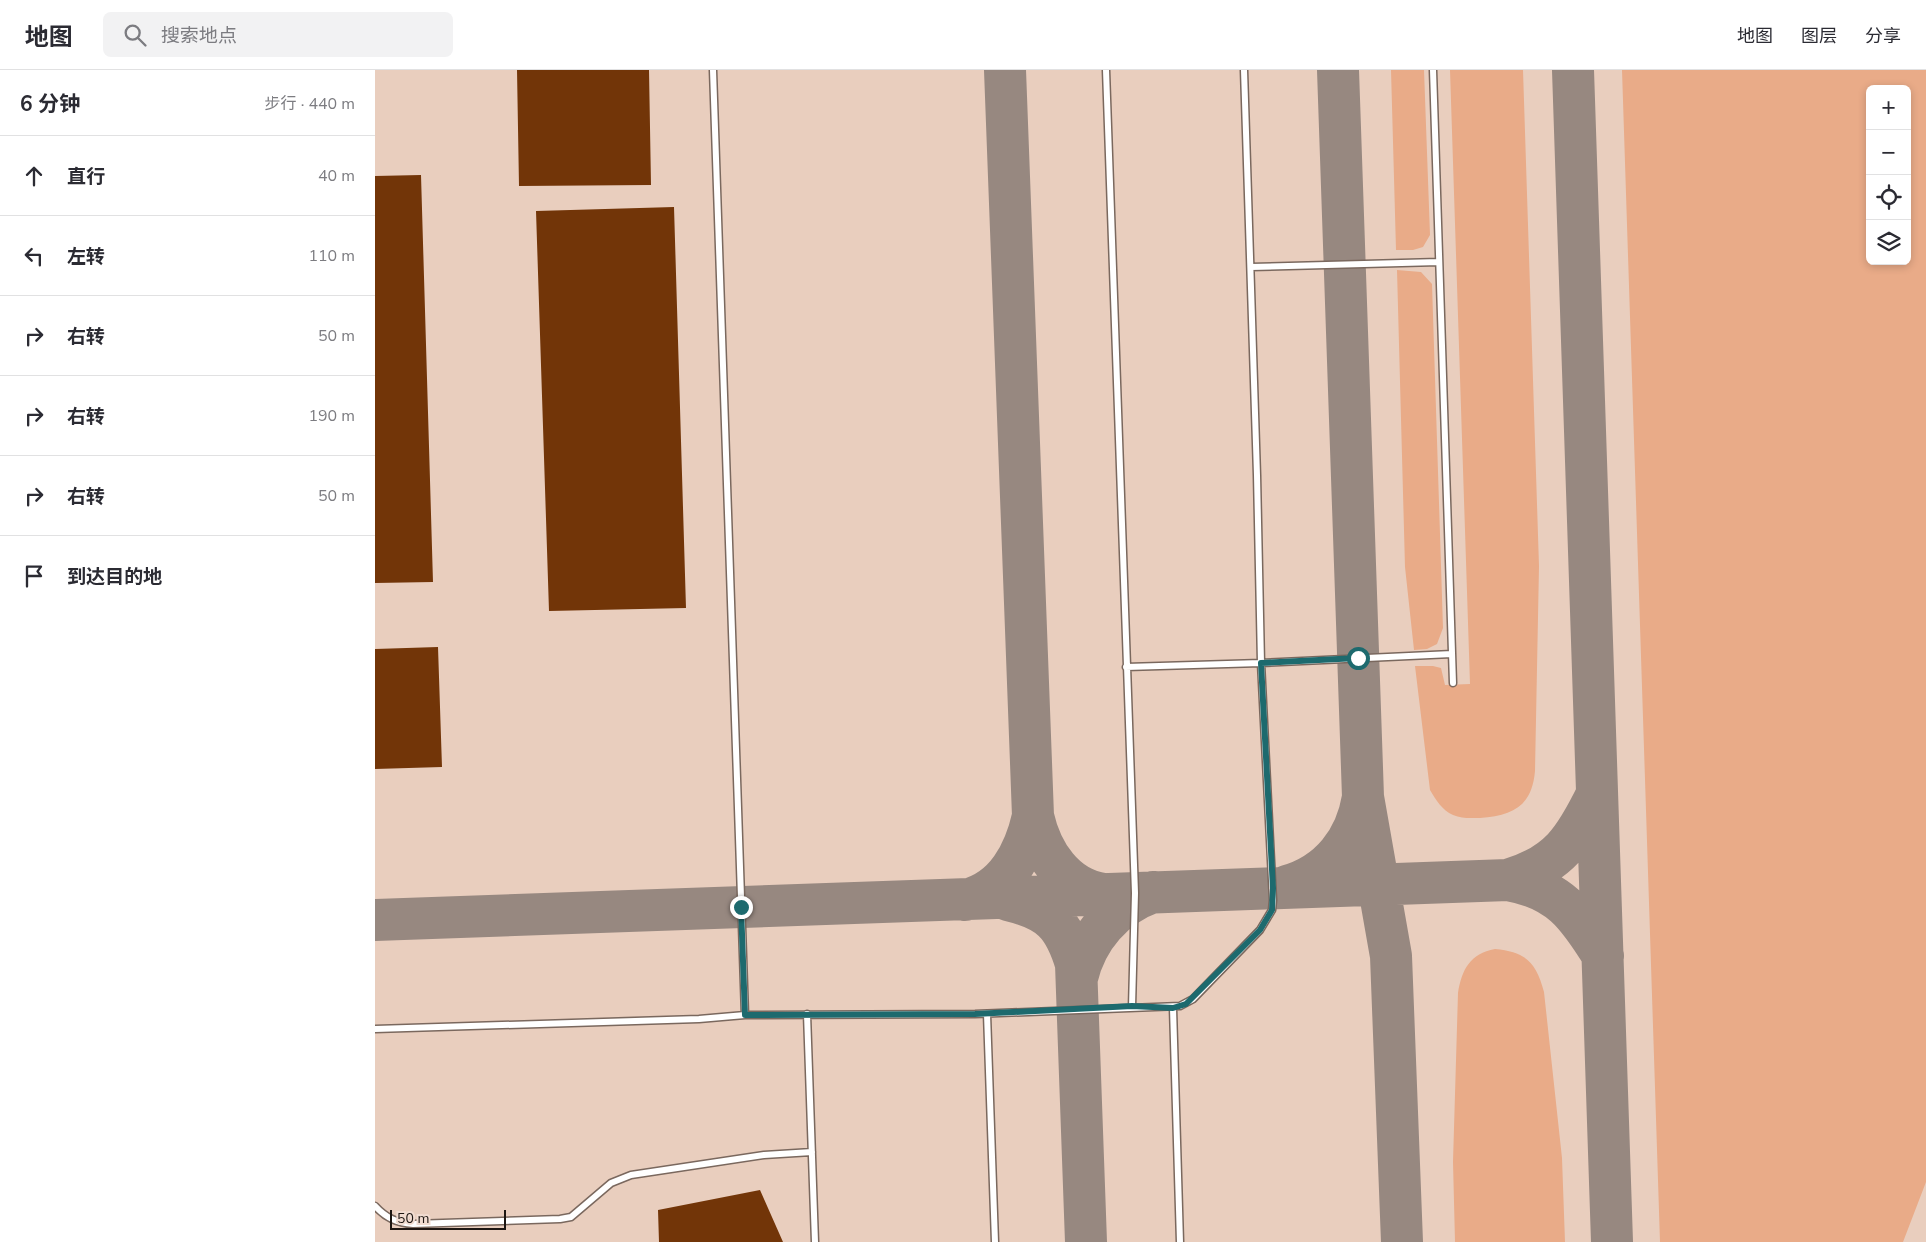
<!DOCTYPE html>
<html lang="zh">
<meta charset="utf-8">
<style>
body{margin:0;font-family:"Nunito Sans","Noto Sans SC",sans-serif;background:#f2f2f3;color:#2b2b33}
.controls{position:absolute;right:15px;top:15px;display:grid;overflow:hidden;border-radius:8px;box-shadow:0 2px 8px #0003}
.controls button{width:45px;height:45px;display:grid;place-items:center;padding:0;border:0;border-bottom:1px solid #e1e1e2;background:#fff;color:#2b2b33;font:25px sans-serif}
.scale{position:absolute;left:15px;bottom:12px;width:116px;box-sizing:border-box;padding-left:5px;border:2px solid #1d1612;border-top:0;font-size:14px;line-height:18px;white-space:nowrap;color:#1d1612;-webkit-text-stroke:4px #f1dcd1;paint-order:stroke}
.stop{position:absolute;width:15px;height:15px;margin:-11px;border:4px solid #1d6a6e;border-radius:50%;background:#fff}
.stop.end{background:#1d6a6e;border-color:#fff;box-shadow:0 1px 5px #0008}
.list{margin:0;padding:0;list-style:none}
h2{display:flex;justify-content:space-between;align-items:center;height:65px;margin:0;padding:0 20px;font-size:21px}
h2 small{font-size:16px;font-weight:400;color:#7c7c81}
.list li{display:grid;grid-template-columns:32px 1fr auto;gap:15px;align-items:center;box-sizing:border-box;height:80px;padding:0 20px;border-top:1px solid #e1e1e2}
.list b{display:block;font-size:19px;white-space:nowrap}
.list em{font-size:16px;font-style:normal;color:#7c7c81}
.icon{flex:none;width:28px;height:28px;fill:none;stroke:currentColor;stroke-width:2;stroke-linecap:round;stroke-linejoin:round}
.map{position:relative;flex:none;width:1551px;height:1172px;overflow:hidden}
header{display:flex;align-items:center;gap:30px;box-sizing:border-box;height:70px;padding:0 25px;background:#fff;border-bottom:1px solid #e1e1e2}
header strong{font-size:24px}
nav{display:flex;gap:28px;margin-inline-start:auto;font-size:18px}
.search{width:350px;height:45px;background:#f2f2f3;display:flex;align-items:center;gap:12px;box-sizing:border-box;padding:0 18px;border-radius:8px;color:#7c7c81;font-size:19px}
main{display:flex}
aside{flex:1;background:#fff}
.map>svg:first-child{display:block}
</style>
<header>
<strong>地图</strong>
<div class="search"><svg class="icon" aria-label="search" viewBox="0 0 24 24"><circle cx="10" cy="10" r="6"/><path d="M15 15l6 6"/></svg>搜索地点</div>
<nav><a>地图</a><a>图层</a><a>分享</a></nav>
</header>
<main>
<aside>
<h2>6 分钟<small>步行 · 440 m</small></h2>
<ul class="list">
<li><svg class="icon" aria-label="ahead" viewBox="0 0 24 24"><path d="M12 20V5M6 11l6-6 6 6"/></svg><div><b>直行</b></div><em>40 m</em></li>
<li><svg class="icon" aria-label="left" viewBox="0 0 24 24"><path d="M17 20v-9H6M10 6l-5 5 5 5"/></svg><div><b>左转</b></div><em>110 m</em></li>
<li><svg class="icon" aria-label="right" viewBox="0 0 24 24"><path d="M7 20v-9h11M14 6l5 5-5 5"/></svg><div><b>右转</b></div><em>50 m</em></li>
<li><svg class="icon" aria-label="right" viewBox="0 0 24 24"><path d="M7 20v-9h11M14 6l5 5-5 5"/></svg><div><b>右转</b></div><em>190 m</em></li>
<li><svg class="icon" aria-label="right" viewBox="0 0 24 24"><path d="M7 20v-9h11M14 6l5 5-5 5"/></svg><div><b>右转</b></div><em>50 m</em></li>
<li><svg class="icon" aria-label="arrive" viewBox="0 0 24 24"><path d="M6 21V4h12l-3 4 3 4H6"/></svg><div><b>到达目的地</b></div></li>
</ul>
</aside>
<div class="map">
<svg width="1551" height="1172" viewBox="0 0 1551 1172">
<rect width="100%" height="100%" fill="#f1dcd1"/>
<path fill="#e9cebe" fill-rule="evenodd" d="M 0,0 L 1551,0 L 1551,1172 L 0,1172 ZM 1495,19 L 1532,19 L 1532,191 L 1495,191 Z"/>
<path fill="#e9ab88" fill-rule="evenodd" d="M 1016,0 L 1049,0 L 1055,165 L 1048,177 L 1038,180 L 1021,180 Z
M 1075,0 L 1148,0 L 1164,496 L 1160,701 C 1157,736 1138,746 1105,748 C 1096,748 1087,749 1078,745 C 1067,740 1061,730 1055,720 L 1040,596 L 1058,596 L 1066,598 L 1070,615 L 1095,614 Z
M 1247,0 L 1551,0 L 1551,1112 L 1528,1172 L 1285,1172 ZM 1495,19 L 1532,19 L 1532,191 L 1495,191 Z
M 1022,200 L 1046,202 L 1057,214 L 1068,558 L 1062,574 L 1052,579 L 1039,580 L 1030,497 Z
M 1120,879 C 1151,882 1161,892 1169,922 L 1187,1088 L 1190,1172 L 1080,1172 L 1078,1092 L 1083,923 C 1087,899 1095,884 1120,879 Z"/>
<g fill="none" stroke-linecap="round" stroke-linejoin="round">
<path stroke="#978880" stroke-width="42" d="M 630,0 L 658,746 C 666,782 689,819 729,824
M 963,0 L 988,727 L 1016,886 L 1027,1172
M 1198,0 L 1237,1172
M 1133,810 C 1184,795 1200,769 1222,724
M 912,816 C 955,804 981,770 988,727
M 590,830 C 631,821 650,782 658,746
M 633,830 C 675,840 689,854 701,894 L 711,1172
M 0,850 L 1133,810 C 1184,819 1202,844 1228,886
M 702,908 C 711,868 739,836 778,822"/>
</g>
<path fill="#723508" d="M 142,0 L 274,0 L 276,115 L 144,116 Z
M 46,105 L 58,512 L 0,513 L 0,106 Z
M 299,137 L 311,538 L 174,541 L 161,141 Z
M 63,577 L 67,697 L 0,699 L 0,579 Z
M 385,1120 L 408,1172 L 284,1172 L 283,1140 Z"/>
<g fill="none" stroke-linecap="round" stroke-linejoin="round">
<g stroke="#7a685e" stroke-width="9">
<path id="service" d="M 338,0 L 370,945
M 731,0 L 760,823 L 757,937
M 1058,0 L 1078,613
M 876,197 L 1064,192
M 751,597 L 886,593 L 1077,584
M 798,938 L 805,1172
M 432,944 L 440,1172
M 612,944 L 620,1172
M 0,959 L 324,949 L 370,945 L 600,944 L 805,936 L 818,929 L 885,860 L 897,840 L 898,830 L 886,593 L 882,405 L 869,0
M 0,1136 C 11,1148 22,1153 38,1154 L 185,1149 L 196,1147 L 236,1113 L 256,1105 L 389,1085 L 437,1082"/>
</g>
<use href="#service" stroke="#fff" stroke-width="6"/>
</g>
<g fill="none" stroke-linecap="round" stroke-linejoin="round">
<path stroke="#1d6a6e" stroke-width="6" d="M 366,837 L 370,945 L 600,944 L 757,936 L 798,938 L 811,934 L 885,860 L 897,840 L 898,818 L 886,593 L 983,588"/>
</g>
</svg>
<div class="controls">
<button>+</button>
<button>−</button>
<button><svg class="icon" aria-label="locate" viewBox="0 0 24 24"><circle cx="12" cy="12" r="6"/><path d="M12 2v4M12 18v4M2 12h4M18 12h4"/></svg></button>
<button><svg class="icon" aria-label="layers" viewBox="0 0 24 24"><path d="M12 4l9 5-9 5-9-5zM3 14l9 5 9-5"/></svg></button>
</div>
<div class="scale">50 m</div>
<div class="stop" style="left:983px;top:588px"></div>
<div class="stop end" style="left:366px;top:837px"></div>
</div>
</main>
